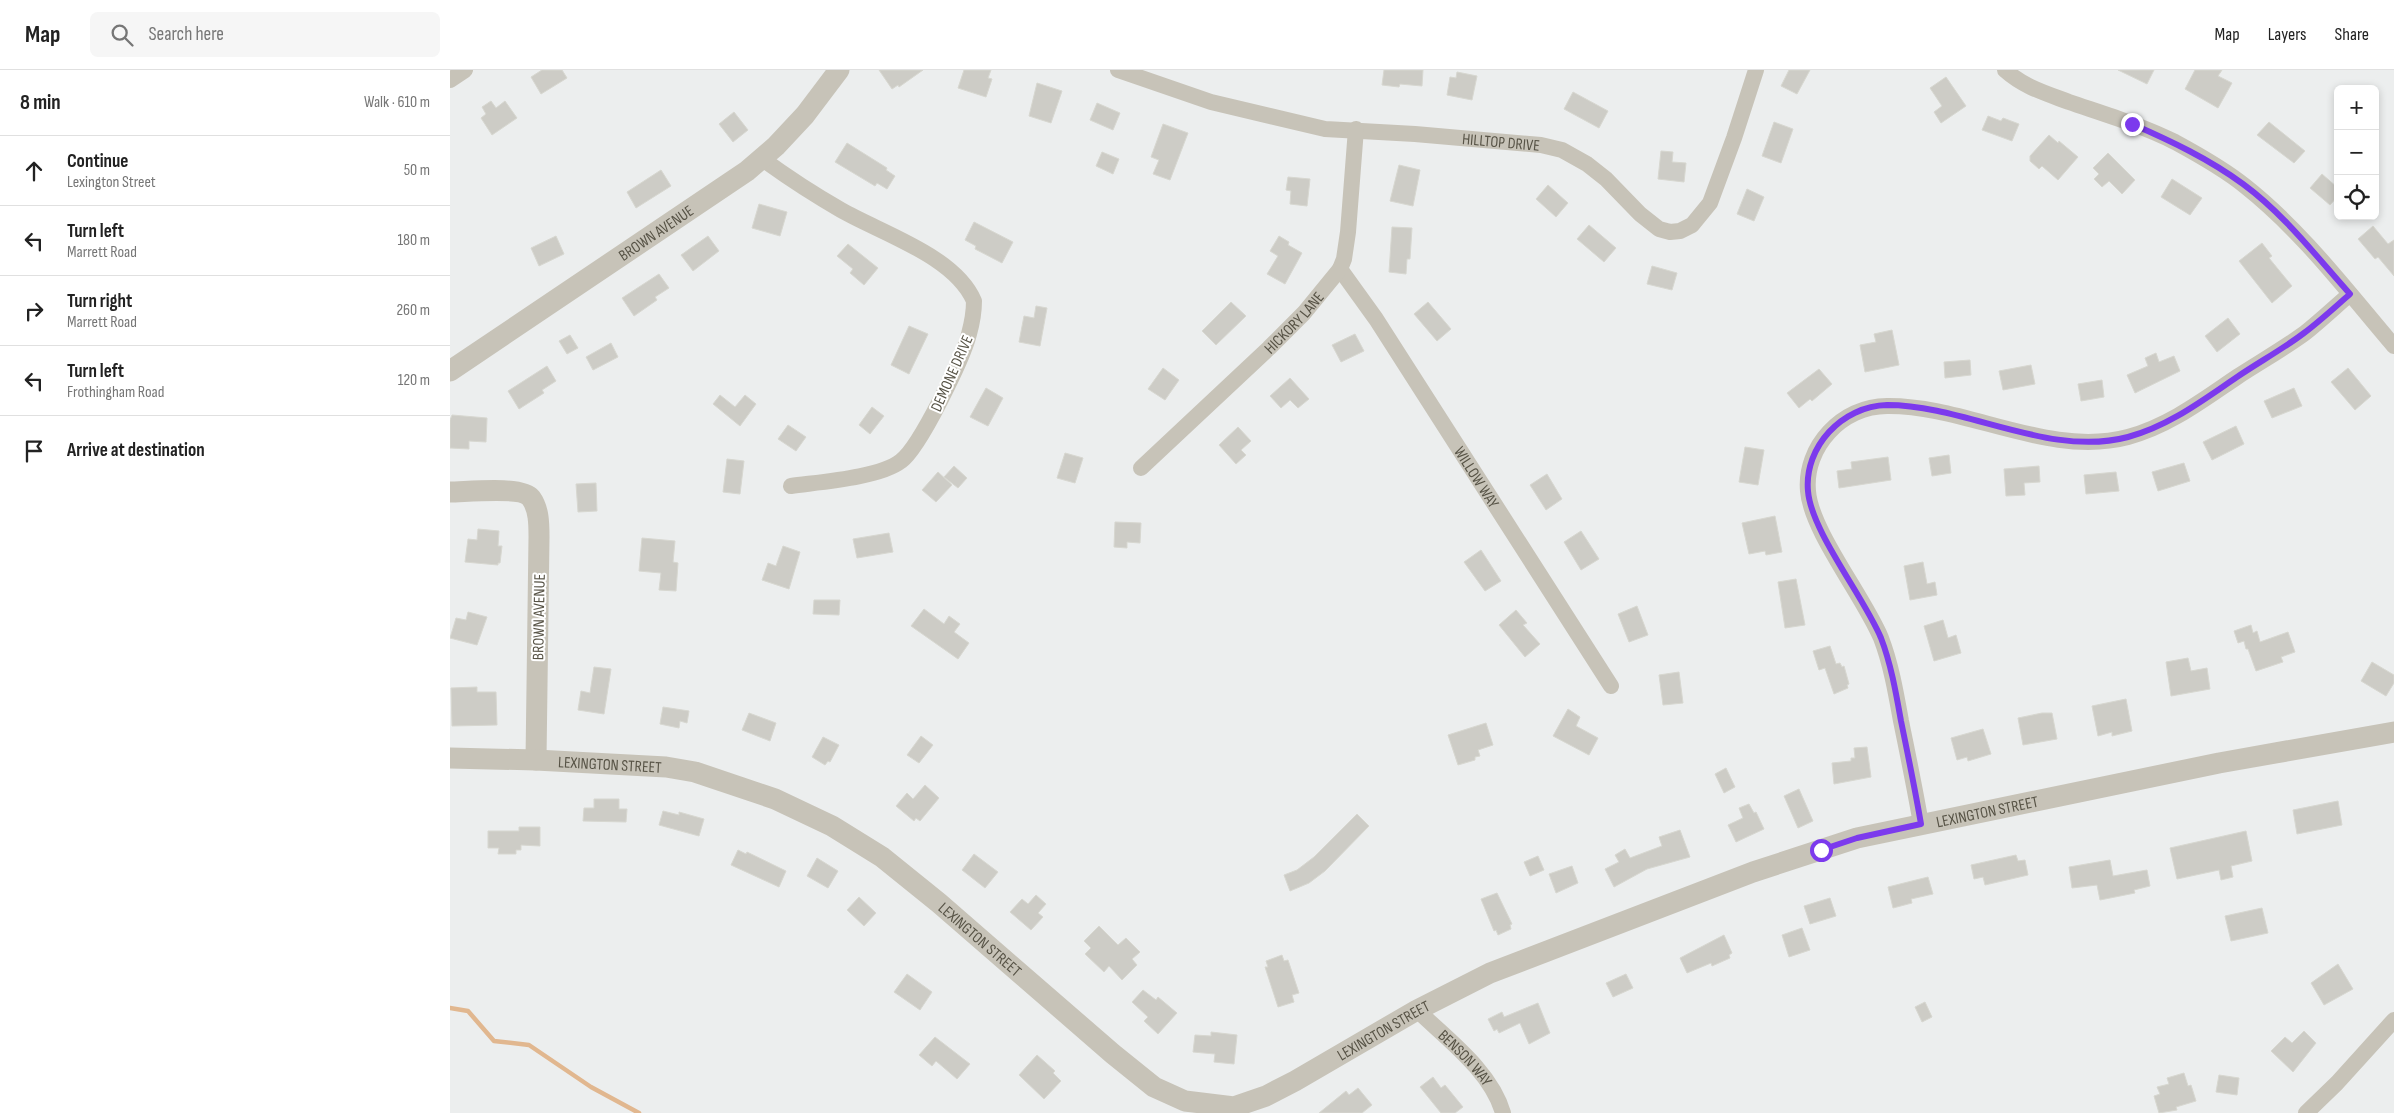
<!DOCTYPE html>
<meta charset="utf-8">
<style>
body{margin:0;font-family:"Sofia Sans Condensed",sans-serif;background:#f6f6f6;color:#222}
.controls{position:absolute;right:15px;top:15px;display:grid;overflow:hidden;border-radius:8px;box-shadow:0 2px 8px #0003}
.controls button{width:45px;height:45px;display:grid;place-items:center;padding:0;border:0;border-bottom:1px solid #e0e0e0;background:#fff;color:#222;font:25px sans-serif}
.stop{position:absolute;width:15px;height:15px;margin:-11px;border:4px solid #7c3aed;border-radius:50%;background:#fff}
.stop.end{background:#7c3aed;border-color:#fff;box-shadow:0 1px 5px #0008}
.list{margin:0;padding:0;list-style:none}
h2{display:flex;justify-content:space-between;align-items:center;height:65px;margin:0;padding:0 20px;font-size:21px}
h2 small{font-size:16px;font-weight:400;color:#767676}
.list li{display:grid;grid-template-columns:32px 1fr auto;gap:15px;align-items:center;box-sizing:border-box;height:70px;padding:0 20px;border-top:1px solid #e0e0e0}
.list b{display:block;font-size:19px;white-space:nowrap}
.list p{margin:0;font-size:16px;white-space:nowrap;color:#767676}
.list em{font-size:16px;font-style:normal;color:#767676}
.icon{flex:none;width:28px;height:28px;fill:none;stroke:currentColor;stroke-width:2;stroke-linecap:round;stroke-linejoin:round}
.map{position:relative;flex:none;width:1944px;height:1043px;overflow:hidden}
header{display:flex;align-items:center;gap:30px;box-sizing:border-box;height:70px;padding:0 25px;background:#fff;border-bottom:1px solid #e0e0e0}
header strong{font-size:24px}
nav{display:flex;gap:28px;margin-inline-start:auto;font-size:18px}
.search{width:350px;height:45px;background:#f6f6f6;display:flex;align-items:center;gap:12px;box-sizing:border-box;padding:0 18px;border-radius:8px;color:#767676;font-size:19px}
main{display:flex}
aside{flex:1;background:#fff}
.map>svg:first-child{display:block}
</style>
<header>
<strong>Map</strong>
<div class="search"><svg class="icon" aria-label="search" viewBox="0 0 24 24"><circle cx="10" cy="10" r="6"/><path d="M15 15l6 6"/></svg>Search here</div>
<nav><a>Map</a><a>Layers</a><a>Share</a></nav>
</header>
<main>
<aside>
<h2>8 min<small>Walk · 610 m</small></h2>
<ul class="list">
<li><svg class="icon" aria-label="ahead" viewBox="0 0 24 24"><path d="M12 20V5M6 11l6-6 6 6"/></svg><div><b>Continue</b><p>Lexington Street</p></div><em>50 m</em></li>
<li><svg class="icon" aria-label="left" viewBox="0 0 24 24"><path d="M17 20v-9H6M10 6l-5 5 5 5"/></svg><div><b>Turn left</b><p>Marrett Road</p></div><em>180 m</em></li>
<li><svg class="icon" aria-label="right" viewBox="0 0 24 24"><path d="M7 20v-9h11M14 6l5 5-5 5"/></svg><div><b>Turn right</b><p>Marrett Road</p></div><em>260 m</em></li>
<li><svg class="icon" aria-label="left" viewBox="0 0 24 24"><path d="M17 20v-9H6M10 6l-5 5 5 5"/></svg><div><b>Turn left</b><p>Frothingham Road</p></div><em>120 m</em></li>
<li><svg class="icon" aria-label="arrive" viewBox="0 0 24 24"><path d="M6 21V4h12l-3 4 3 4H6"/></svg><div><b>Arrive at destination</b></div></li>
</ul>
</aside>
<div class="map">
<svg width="1944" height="1043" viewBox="0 0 1944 1043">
<rect width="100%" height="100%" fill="#eceeee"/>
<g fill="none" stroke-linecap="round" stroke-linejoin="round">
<path stroke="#e1b78f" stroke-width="4.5" d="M 0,938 L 18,941 L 44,971 L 79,975 L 141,1017 L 189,1043"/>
</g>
<path fill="#cdccc6" stroke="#d7d7d0" d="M 92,0 L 112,0 L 117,8 L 91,24 L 81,7 Z
M 429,0 L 473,0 L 449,17 L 448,15 L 442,19 Z
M 514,0 L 541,0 L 538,8 L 542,9 L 536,27 L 508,18 Z
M 934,0 L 973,0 L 972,16 L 950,14 L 949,17 L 932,15 Z
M 1339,0 L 1360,0 L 1347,24 L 1331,16 Z
M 1668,0 L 1704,0 L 1697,14 Z
M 1745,0 L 1772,0 L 1768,6 L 1782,13 L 1768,38 L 1735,19 Z
M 1007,2 L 1027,6 L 1022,30 L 997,25 L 1000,7 L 1006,8 Z
M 1496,7 L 1516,36 L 1491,53 L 1484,42 L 1492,36 L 1480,18 Z
M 587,13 L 612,21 L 601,53 L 579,46 Z
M 1123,22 L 1158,41 L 1149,58 L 1114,39 Z
M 41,31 L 46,38 L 55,31 L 67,48 L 42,65 L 31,48 L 36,44 L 32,37 Z
M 647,33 L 670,43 L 663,60 L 640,50 Z
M 284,42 L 298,60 L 283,72 L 269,54 Z
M 1538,46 L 1551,51 L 1553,48 L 1569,54 L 1562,71 L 1532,60 Z
M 1324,52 L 1343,59 L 1331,93 L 1312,86 Z
M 1819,52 L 1855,81 L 1844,93 L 1807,65 Z
M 713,54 L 738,63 L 720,110 L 703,104 L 709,90 L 701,87 Z
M 1599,65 L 1608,73 L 1609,71 L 1628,87 L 1608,110 L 1592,96 L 1589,99 L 1580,91 L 1580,86 Z
M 397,73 L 437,98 L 436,100 L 445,106 L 437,119 L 427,113 L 425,116 L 385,92 Z
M 1211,81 L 1223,82 L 1222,92 L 1236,93 L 1234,112 L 1208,109 Z
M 652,82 L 669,89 L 663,104 L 646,96 Z
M 1658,83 L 1685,110 L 1672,124 L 1659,111 L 1652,117 L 1644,109 L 1649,104 L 1643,98 Z
M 949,95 L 970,100 L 963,136 L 940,131 Z
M 211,100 L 221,116 L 186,138 L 177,122 Z
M 1872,104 L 1888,118 L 1888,126 L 1880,135 L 1860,118 Z
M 838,107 L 860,109 L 857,136 L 840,134 L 841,121 L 836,120 Z
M 1722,109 L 1752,128 L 1740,145 L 1711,127 Z
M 1098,115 L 1118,133 L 1106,147 L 1086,129 Z
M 1297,119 L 1314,127 L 1304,151 L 1287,144 Z
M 309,134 L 337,142 L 330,166 L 302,158 Z
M 524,152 L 563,172 L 552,193 L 525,179 L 526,176 L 515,170 Z
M 1139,155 L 1166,178 L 1154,192 L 1127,169 Z
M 1923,156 L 1938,174 L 1944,170 L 1944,206 L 1928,187 L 1925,189 L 1908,169 Z
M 942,157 L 962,158 L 960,189 L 957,189 L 956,204 L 939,202 Z
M 106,166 L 114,184 L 89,196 L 81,178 Z
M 258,166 L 269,181 L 243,201 L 231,185 Z
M 829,166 L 839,172 L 838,175 L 852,183 L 835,214 L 817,204 L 828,186 L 820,181 Z
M 1812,173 L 1822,186 L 1819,188 L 1842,216 L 1822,233 L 1789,191 Z
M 398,174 L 428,198 L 414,215 L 400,203 L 403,199 L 387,186 Z
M 1202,196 L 1227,203 L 1222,220 L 1197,214 Z
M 209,204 L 219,218 L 205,227 L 207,230 L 184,246 L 172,228 Z
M 781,232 L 796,246 L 766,275 L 752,261 Z
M 978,232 L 1001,259 L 987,271 L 964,244 Z
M 586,236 L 597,238 L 590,276 L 569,272 L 574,246 L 584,248 Z
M 1778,248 L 1790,264 L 1767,282 L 1755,266 Z
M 459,256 L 478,264 L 459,304 L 441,295 Z
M 1442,260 L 1449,295 L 1415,302 L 1410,275 L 1426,272 L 1424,264 Z
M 905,264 L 914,281 L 891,292 L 882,275 Z
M 120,265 L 128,278 L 117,284 L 109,271 Z
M 161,273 L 168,287 L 143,300 L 136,287 Z
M 1706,283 L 1709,292 L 1724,286 L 1730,301 L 1685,323 L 1677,305 L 1698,296 L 1695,288 Z
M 1520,290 L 1521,305 L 1495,308 L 1494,292 Z
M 1581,295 L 1585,314 L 1553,320 L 1549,301 Z
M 97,296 L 106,311 L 92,320 L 94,323 L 69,339 L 58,321 Z
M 713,298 L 729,310 L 715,330 L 698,319 Z
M 1898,298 L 1921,326 L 1905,340 L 1881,312 Z
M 1369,299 L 1382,314 L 1362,331 L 1360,329 L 1349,338 L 1337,323 Z
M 840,308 L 859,329 L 848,338 L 840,330 L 831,338 L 820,326 Z
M 1652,310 L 1654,327 L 1631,331 L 1628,314 Z
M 536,318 L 553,328 L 538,356 L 520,347 Z
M 1844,318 L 1852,336 L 1822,348 L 1814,331 Z
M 270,325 L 285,337 L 295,325 L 306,334 L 290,356 L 263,334 Z
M 422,337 L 434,346 L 420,364 L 409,355 Z
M 2,345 L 37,348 L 36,372 L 19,371 L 19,379 L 0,378 L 0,350 Z
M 338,355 L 356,367 L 346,381 L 328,369 Z
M 1786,356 L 1794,374 L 1762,390 L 1753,372 Z
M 788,357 L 801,371 L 791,380 L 796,385 L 786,394 L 769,375 Z
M 1295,377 L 1314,380 L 1308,415 L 1289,412 Z
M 615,383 L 633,388 L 625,413 L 607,408 Z
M 1499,385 L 1501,403 L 1482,406 L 1479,388 Z
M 1438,387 L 1441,410 L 1389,418 L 1387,401 L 1402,399 L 1401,392 Z
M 277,389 L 294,391 L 290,424 L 273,422 Z
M 1734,393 L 1740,411 L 1708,421 L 1702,402 Z
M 504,396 L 517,408 L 508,418 L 494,407 Z
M 1589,396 L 1590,412 L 1574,413 L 1575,425 L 1556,426 L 1554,399 Z
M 488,402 L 502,415 L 486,432 L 472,420 Z
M 1666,402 L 1669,421 L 1636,424 L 1634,405 Z
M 1097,404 L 1112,429 L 1096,440 L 1080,415 Z
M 146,413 L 147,441 L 128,442 L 126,414 Z
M 1325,446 L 1332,482 L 1316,485 L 1315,481 L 1299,484 L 1292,453 Z
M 665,452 L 691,453 L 690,473 L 677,472 L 677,478 L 664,477 Z
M 28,459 L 49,461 L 48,476 L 52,476 L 50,493 L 48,493 L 48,495 L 15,492 L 18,469 L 27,470 Z
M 1131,461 L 1149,489 L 1131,500 L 1114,472 Z
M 439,463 L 443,482 L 407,488 L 403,469 Z
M 192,468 L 225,471 L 223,492 L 228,493 L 226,521 L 209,520 L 211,503 L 189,501 Z
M 333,476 L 350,482 L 339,519 L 312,510 L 318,493 L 326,496 Z
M 1031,480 L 1051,511 L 1035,521 L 1014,492 Z
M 1473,492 L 1477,514 L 1485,512 L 1487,525 L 1460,530 L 1454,496 Z
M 1346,509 L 1355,555 L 1335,558 L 1328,512 Z
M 364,530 L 390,530 L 389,545 L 363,544 Z
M 1187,536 L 1198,565 L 1179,572 L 1168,544 Z
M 474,539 L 494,554 L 499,546 L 510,554 L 504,562 L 519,573 L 508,589 L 461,556 Z
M 1066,540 L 1077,553 L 1073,555 L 1090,574 L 1075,587 L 1049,555 Z
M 18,542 L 37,547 L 27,575 L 0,568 L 6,548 L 16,550 Z
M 1493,550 L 1498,568 L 1506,565 L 1511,583 L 1484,591 L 1474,556 Z
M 1801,555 L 1803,563 L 1807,561 L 1810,572 L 1838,562 L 1845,582 L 1831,587 L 1833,592 L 1806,601 L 1798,579 L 1796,579 L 1794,571 L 1788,573 L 1784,561 Z
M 1380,576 L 1386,594 L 1390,593 L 1392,597 L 1394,596 L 1399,614 L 1397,615 L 1398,618 L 1384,624 L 1375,598 L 1369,600 L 1363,581 Z
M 1738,588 L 1741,601 L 1757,598 L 1760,619 L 1721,626 L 1716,592 Z
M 1922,592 L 1944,605 L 1944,613 L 1936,626 L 1911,611 Z
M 144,597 L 161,599 L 154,644 L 128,640 L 131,621 L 140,623 Z
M 1229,602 L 1233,633 L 1213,635 L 1209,605 Z
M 27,617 L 27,622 L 46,622 L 47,655 L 2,656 L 1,618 Z
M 1676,629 L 1682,661 L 1662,666 L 1662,662 L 1648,666 L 1642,636 Z
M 213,637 L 239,641 L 237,653 L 230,651 L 229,658 L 210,654 Z
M 1118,639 L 1130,647 L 1126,656 L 1148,668 L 1139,685 L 1103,666 Z
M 299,643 L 326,653 L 320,671 L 292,660 Z
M 1592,643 L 1602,643 L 1607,669 L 1573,675 L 1568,648 Z
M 1036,653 L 1043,675 L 1028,680 L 1030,686 L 1025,687 L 1025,690 L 1008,695 L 998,665 Z
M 1533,659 L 1541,684 L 1518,691 L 1517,687 L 1507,690 L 1501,668 Z
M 471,666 L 483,675 L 469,693 L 457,685 Z
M 373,667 L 389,675 L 380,692 L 378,691 L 375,695 L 362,687 Z
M 1417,677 L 1421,707 L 1384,714 L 1382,693 L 1401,691 L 1401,688 L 1405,688 L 1404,678 Z
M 1276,698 L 1285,717 L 1274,723 L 1265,704 Z
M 475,715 L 489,728 L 470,751 L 466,748 L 464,751 L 446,736 L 457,723 L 463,729 Z
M 1349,719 L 1363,751 L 1348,758 L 1334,726 Z
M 144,729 L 169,729 L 169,739 L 177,739 L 176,752 L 133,751 L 134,738 L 144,738 Z
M 1888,731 L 1892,755 L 1847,764 L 1843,740 Z
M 1299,734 L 1304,743 L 1306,742 L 1314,759 L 1286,772 L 1278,755 L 1293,748 L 1289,738 Z
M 213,741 L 229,745 L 229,742 L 254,749 L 249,766 L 209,755 Z
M 907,744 L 919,756 L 875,801 L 859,813 L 840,821 L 834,805 L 847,800 L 864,787 Z
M 69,757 L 90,757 L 90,776 L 71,775 L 71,780 L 66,780 L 66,784 L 48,784 L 49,778 L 38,778 L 38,761 L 69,761 Z
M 1230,760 L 1240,787 L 1197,799 L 1164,817 L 1155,799 L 1169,792 L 1165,785 L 1175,779 L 1180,788 L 1212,776 L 1209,767 Z
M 1796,761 L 1802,791 L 1781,796 L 1783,807 L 1771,810 L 1769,800 L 1727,809 L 1720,778 Z
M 288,780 L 296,784 L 297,782 L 336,801 L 329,817 L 281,795 Z
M 524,784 L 548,802 L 535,818 L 512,800 Z
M 1566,785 L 1568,791 L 1575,790 L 1578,805 L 1535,815 L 1533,807 L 1524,809 L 1521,795 Z
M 1088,786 L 1094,800 L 1080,806 L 1074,792 Z
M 367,788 L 388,801 L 378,818 L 357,806 Z
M 1660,790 L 1663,806 L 1697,800 L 1700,816 L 1684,820 L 1685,823 L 1650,830 L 1647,815 L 1622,818 L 1619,797 Z
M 1122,796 L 1128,813 L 1106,823 L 1099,804 Z
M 1478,807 L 1483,824 L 1461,829 L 1462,833 L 1443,838 L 1438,817 Z
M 1047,823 L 1062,854 L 1060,855 L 1061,859 L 1048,865 L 1046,860 L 1044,861 L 1031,829 Z
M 586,825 L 596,834 L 588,843 L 593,847 L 581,860 L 560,842 L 572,829 L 578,834 Z
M 409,827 L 426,843 L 414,856 L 397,840 Z
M 1380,828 L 1386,846 L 1360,854 L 1354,836 Z
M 1812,838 L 1818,863 L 1781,871 L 1775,846 Z
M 649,856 L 668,875 L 676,868 L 690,882 L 682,889 L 687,895 L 672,910 L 659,896 L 654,902 L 635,884 L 641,878 L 634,871 Z
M 1352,858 L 1360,880 L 1339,887 L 1332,865 Z
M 1274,865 L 1282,883 L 1279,885 L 1280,888 L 1262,896 L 1261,893 L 1237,903 L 1230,888 Z
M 832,885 L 834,891 L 838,890 L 849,923 L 842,925 L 844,932 L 828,937 L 815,897 L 818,897 L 816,891 Z
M 1888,894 L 1903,919 L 1874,935 L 1861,913 Z
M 457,904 L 482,922 L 470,940 L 444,922 Z
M 1176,904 L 1183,918 L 1163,927 L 1156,913 Z
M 693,920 L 706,930 L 708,927 L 727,943 L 708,964 L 694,951 L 698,947 L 682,932 Z
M 1475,932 L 1482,947 L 1472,952 L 1465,937 Z
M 1088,933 L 1100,963 L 1079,974 L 1070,953 L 1049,963 L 1047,959 L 1044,961 L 1038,949 L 1052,942 L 1054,947 Z
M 1854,961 L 1866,973 L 1843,1002 L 1821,981 L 1835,967 L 1842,973 Z
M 761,962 L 787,965 L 784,994 L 764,992 L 765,984 L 743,982 L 745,965 L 761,966 Z
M 485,967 L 520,994 L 507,1009 L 486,991 L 482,996 L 469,985 Z
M 587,985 L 605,1001 L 603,1003 L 611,1011 L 594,1029 L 569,1005 Z
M 1734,1003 L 1738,1016 L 1741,1015 L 1746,1031 L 1726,1037 L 1727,1040 L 1709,1043 L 1704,1026 L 1710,1024 L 1707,1017 L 1719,1014 L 1717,1008 Z
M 1769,1005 L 1789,1008 L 1787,1025 L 1766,1022 Z
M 983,1007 L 991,1018 L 995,1015 L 1013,1037 L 1005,1043 L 991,1043 L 970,1017 Z
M 908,1018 L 922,1035 L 912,1043 L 869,1043 L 896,1021 L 899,1025 Z"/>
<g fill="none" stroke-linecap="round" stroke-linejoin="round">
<g stroke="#c7c3b8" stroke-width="16">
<path id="s1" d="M 668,0 L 761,32 L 875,59 L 965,64 L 1091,75 L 1112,80 L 1137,94 L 1156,109 L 1190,144 L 1209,159 L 1220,162 L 1230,161 L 1242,155 L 1260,133 L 1284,68 L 1306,0"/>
<path d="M 1555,0 C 1574,17 1595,23 1619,32 C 1654,44 1691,55 1725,72 C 1749,85 1774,99 1795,116 C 1852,161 1897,221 1944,276"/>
<path d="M 0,10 L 15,0"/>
<path d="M 311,88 C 337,107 363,124 391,140 C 431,163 505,186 524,231 C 524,242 522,253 519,264 C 513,288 470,377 451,391 C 429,408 369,412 341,416"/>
<path id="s2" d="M 890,199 L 926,249 L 1161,616"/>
<path id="s3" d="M 691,398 L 819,278 L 854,243 L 890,199 L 894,189 L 898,162 L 906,59"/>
<path d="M 1471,754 C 1465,719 1458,685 1451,651 C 1446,623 1441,594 1431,568 C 1414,527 1361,461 1358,421 C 1354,377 1392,336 1437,336 C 1516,335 1599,388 1678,367 C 1719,356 1753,330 1787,307 C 1810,292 1833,279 1855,263 C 1870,251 1885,237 1900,224"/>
<path id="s4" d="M 967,940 C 997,969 1041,1001 1053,1043"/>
<path d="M 1856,1043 L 1887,1013 L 1944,950"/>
</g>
<g stroke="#c7c3b8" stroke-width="21">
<path id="s5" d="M 0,301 L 297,101 L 326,76 L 355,45 L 389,0"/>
<path d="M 0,422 C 16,422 72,416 81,428 C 89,439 89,454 89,467 L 86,690"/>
<path id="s6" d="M 0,688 L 86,690 L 216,697 L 245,702 L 325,729 L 382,756 L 432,787 L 489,833 L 663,984 L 704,1017 L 735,1031 L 784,1037 L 816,1026 L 845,1011 L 967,940 L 1040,903 L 1303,802 L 1407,768 L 1769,693 L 1944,662"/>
</g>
</g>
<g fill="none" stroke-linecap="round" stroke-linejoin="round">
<path stroke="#7c3aed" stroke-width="6" d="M 1371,780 L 1407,768 L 1471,754 C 1465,719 1458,685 1451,651 C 1446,623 1441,594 1431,568 C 1414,527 1361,461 1358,421 C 1354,377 1392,336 1437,335 C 1516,335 1599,388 1678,367 C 1719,356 1753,330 1787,307 C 1809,292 1833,279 1854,263 C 1870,251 1885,237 1900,224 C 1866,186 1834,144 1793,114 C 1759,89 1721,71 1682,54"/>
</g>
<g text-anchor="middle" stroke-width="4" stroke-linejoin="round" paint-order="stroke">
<g font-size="16" fill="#575346" stroke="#fff">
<text dy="6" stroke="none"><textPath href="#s1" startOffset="392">HILLTOP DRIVE</textPath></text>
<text dy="6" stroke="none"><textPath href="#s5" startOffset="248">BROWN AVENUE</textPath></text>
<text dy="6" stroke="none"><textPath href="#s3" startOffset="211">HICKORY LANE</textPath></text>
<text transform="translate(501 303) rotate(-66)" y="6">DEMONE DRIVE</text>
<text dy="6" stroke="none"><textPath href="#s2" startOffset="249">WILLOW WAY</textPath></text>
<text transform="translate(88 547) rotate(-89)" y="6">BROWN AVENUE</text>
<text dy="6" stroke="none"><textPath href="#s6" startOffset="160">LEXINGTON STREET</textPath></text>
<text dy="6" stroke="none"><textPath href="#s6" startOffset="1705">LEXINGTON STREET</textPath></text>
<text dy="6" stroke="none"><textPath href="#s6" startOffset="580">LEXINGTON STREET</textPath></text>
<text dy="6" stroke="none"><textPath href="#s6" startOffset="1060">LEXINGTON STREET</textPath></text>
<text dy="6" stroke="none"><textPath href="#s4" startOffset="68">BENSON WAY</textPath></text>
</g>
</g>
</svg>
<div class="controls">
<button>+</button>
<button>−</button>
<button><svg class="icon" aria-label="locate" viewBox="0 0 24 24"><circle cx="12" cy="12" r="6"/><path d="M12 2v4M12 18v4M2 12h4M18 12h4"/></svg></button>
</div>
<div class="stop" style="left:1371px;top:780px"></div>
<div class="stop end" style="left:1682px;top:54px"></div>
</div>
</main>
